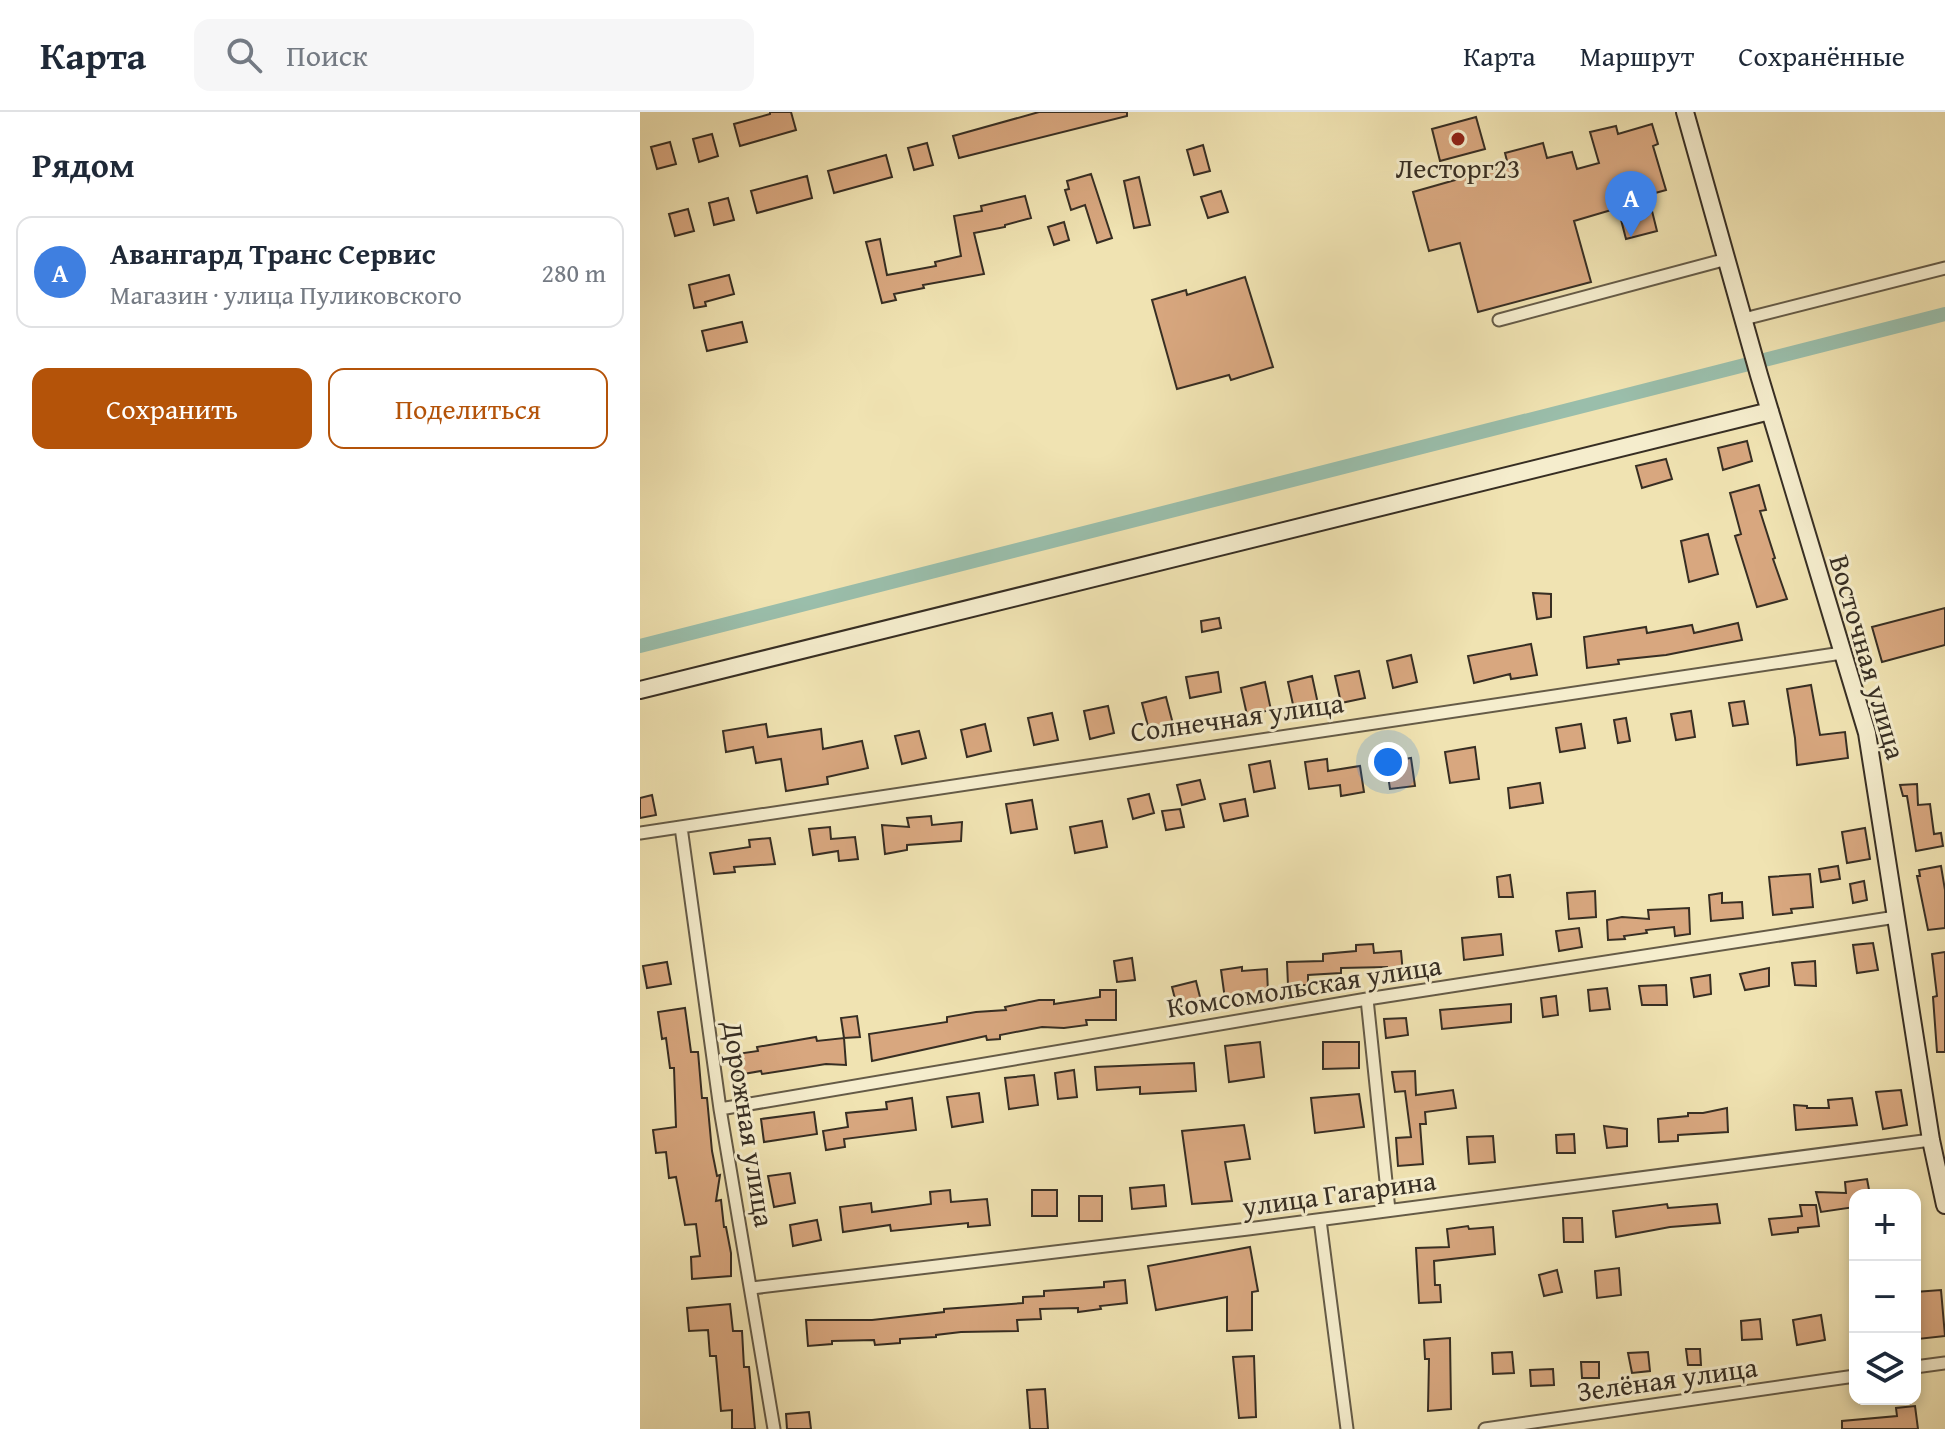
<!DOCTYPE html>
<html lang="ru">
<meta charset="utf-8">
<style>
body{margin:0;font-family:"Gentium Book Plus",serif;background:#f6f6f7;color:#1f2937}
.controls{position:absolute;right:24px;bottom:24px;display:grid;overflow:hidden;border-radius:16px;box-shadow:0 4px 12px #0003}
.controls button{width:72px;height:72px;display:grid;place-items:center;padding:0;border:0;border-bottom:2px solid #e0e1e3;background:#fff;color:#1f2937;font:40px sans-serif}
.you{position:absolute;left:748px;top:650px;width:28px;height:28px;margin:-20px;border:6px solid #fff;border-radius:50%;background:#1a73e8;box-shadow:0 0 0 12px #1a73e833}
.badge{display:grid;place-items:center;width:52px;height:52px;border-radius:50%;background:#b45309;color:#fff;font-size:26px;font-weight:700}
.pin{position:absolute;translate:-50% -66px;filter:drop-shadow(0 2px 4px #0008)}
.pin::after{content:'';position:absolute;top:42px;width:28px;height:24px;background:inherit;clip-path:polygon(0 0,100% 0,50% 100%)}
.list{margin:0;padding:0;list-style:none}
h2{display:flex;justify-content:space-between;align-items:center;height:104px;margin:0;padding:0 32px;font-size:34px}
h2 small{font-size:26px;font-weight:400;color:#747a83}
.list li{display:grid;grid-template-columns:52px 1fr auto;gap:24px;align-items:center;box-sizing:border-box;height:112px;margin:0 16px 16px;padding:0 16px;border:2px solid #e0e1e3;border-radius:16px}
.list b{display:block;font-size:30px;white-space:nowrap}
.list p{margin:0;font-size:26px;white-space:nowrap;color:#747a83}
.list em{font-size:26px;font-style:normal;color:#747a83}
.actions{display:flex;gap:16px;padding:24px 32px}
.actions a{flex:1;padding:18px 0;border:2px solid #b45309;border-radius:16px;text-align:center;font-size:28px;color:#b45309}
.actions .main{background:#b45309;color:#fff}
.icon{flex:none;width:44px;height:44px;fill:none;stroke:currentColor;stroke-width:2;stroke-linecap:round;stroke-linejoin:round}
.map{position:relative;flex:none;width:1305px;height:1317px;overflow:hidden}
header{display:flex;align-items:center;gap:48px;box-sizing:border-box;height:112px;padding:0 40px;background:#fff;border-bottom:2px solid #e0e1e3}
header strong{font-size:38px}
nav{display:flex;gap:44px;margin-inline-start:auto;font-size:28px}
.search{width:560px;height:72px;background:#f6f6f7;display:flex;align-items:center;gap:20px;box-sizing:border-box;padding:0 28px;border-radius:16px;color:#747a83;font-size:30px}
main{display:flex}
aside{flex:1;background:#fff}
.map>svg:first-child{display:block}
</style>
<header>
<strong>Карта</strong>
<div class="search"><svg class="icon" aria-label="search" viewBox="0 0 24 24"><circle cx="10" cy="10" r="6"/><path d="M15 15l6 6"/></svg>Поиск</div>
<nav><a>Карта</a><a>Маршрут</a><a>Сохранённые</a></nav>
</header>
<main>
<aside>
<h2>Рядом<small></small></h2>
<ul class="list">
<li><span class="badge" style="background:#3f7fe0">A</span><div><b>Авангард Транс Сервис</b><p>Магазин · улица Пуликовского</p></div><em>280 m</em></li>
</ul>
<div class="actions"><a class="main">Сохранить</a><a>Поделиться</a></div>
</aside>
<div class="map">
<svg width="1305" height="1317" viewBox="0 0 1305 1317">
<rect width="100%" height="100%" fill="#f0e3b2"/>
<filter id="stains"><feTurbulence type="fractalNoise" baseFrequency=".0025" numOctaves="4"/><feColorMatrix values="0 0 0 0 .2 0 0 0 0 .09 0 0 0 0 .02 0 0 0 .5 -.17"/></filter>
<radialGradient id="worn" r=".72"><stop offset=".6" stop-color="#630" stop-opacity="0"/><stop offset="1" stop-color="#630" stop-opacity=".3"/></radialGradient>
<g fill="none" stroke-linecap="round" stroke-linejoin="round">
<path stroke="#9abeab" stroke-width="14" d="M 0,534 L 1305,202"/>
</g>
<path fill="#d8a77f" stroke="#372e23" stroke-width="2" d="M 130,0 L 151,0 L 156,18 L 100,34 L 94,12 L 130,2 Z
M 399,0 L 487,0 L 487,4 L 319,46 L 313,24 Z
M 836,5 L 845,37 L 800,49 L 792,17 Z
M 1012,12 L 1018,32 L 1013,34 L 1026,78 L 1008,83 L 1017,119 L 986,127 L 978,96 L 934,109 L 951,170 L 838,200 L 820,131 L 789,139 L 773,80 L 868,53 L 865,41 L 903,31 L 907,46 L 932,40 L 937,57 L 959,51 L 950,20 L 976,14 L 978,22 Z
M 72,22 L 78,44 L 59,50 L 53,27 Z
M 30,30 L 36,52 L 17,57 L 11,35 Z
M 287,31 L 293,53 L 274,58 L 268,36 Z
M 563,33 L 570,59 L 554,63 L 547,38 Z
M 246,43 L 252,65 L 194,81 L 188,59 Z
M 451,62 L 472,126 L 457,131 L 445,93 L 431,98 L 425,78 L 429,77 L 427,69 Z
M 167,64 L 172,86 L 117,101 L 111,79 Z
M 499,65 L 510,113 L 494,116 L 484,69 Z
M 581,79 L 588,100 L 568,106 L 561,85 Z
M 385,84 L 391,106 L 365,113 L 365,115 L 334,121 L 344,162 L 283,173 L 284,176 L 254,182 L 256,188 L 242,191 L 226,130 L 240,127 L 247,163 L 296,154 L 295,150 L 321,144 L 314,104 L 342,99 L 341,94 Z
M 88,86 L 94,108 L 74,113 L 69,91 Z
M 48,97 L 54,119 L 35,124 L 29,102 Z
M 424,110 L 429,128 L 414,133 L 408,115 Z
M 89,163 L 94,182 L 65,190 L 66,194 L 54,196 L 49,173 Z
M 605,165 L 633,255 L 591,268 L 589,263 L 537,277 L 512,188 L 546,178 L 547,183 Z
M 102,210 L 107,230 L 67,239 L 62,219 Z
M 1107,329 L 1112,349 L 1083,358 L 1078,336 Z
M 1026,347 L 1032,367 L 1002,376 L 996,354 Z
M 1119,373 L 1126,398 L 1120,399 L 1135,446 L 1133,447 L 1147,487 L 1117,495 L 1095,424 L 1101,422 L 1090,381 Z
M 1068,422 L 1078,462 L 1049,470 L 1041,429 Z
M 893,481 L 911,482 L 911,505 L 897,507 Z
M 1305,496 L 1305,533 L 1242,550 L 1232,515 Z
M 579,506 L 581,516 L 562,520 L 561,509 Z
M 1098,511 L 1102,528 L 1026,543 L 978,548 L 979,552 L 947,556 L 944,525 L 1006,515 L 1007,521 L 1052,513 L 1054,521 Z
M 891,532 L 897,563 L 871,567 L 870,562 L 834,571 L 828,544 Z
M 771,543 L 777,570 L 753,576 L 747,549 Z
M 719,559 L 725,586 L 701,591 L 695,564 Z
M 578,560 L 581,580 L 550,586 L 546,565 Z
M 672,564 L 678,592 L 654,597 L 648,570 Z
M 625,570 L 631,598 L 607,603 L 601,576 Z
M 1171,573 L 1180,623 L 1205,620 L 1208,646 L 1157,653 L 1155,626 L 1147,577 Z
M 526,585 L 533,612 L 509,618 L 502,591 Z
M 1104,589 L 1108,612 L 1093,614 L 1089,591 Z
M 468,594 L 474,621 L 450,627 L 444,599 Z
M 1051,599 L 1055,625 L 1036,628 L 1031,602 Z
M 412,601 L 418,628 L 394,633 L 388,606 Z
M 986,606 L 990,629 L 978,631 L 974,608 Z
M 126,612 L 128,625 L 181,617 L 183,637 L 222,629 L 228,656 L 187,665 L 188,672 L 146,679 L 141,647 L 116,651 L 113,635 L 86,640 L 83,619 Z
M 345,612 L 351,639 L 327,645 L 321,618 Z
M 941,612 L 945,636 L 920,640 L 916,616 Z
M 279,619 L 286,646 L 262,652 L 255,624 Z
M 835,635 L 839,667 L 810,671 L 805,640 Z
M 771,646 L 775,674 L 750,677 L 746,650 Z
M 687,647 L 688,659 L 720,654 L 724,680 L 701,684 L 700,673 L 669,677 L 665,650 Z
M 630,649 L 635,676 L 614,680 L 609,653 Z
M 560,668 L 565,687 L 542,693 L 537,673 Z
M 900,671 L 903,691 L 870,696 L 868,676 Z
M 1277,672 L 1278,693 L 1290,692 L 1294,722 L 1301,721 L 1303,734 L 1276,739 L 1267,684 L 1263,684 L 1260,673 Z
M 509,682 L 514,701 L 493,707 L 488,687 Z
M 12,683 L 16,703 L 0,706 L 0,686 Z
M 605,687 L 608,704 L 584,709 L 580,692 Z
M 392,688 L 397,717 L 371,721 L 366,692 Z
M 540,697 L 544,715 L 526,718 L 522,699 Z
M 291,704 L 292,713 L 322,710 L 321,729 L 267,733 L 267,738 L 245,742 L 242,713 L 269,715 L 267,706 Z
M 462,709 L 467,735 L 435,741 L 430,715 Z
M 190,715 L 191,727 L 215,725 L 218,747 L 199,749 L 198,739 L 173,743 L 169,717 Z
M 1225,716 L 1230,747 L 1207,751 L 1202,720 Z
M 130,726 L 135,752 L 94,755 L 95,760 L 74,762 L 70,741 L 110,735 L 109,728 Z
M 1198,754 L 1200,767 L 1181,770 L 1179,757 Z
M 1301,754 L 1305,778 L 1305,816 L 1288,818 L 1277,764 L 1280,764 L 1279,758 Z
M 1170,762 L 1173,795 L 1151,797 L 1152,801 L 1133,803 L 1129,765 Z
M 870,763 L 873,785 L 859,785 L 857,765 Z
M 1224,769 L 1227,788 L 1213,791 L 1210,772 Z
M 955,779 L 956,805 L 929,807 L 927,781 Z
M 1082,781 L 1082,791 L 1102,790 L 1103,806 L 1071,809 L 1069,783 Z
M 1049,796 L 1050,822 L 1035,824 L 1034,815 L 1006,818 L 1007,821 L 984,824 L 985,827 L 968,828 L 967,808 L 982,805 L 1009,807 L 1008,798 Z
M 939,816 L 942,835 L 919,839 L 916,819 Z
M 861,822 L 863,843 L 824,848 L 822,826 Z
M 1233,831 L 1238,858 L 1217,861 L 1213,833 Z
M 733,832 L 734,841 L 761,839 L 763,862 L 748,863 L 747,855 L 701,856 L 701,861 L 668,863 L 668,873 L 648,873 L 647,850 L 683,849 L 683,842 L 716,839 L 716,833 Z
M 1305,840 L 1305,940 L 1297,940 L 1293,885 L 1297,884 L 1292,842 Z
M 492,846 L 495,868 L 477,870 L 474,849 Z
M 1175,849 L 1176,874 L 1155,873 L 1152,851 Z
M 27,850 L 31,872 L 7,876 L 3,854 Z
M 602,855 L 602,859 L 627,857 L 628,881 L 585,887 L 581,858 Z
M 1129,856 L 1129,874 L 1105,878 L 1100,862 Z
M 1070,863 L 1071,882 L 1054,885 L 1051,866 Z
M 556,869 L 561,889 L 537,895 L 532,875 Z
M 1026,873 L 1027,893 L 1002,893 L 999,874 Z
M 967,876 L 970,897 L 950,899 L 948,878 Z
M 460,878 L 476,878 L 476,908 L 446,908 L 447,913 L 424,916 L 402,915 L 360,923 L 360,927 L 347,928 L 346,924 L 232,949 L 229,922 L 307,910 L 307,905 L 336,900 L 366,898 L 365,895 L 399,888 L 414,888 L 414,892 L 460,885 Z
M 916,884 L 918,903 L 903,905 L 901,886 Z
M 871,892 L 871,910 L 802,917 L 800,898 Z
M 45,896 L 51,940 L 58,940 L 62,986 L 67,986 L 72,1039 L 77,1064 L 80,1063 L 76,1089 L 81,1088 L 84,1115 L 86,1115 L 91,1141 L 91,1164 L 52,1167 L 51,1145 L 60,1144 L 56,1112 L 45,1113 L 36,1065 L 29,1066 L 26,1040 L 16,1041 L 13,1018 L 36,1015 L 34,956 L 30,956 L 26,926 L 22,927 L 18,900 Z
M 217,904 L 220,925 L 204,926 L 201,906 Z
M 766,906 L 768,923 L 746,926 L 744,907 Z
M 176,925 L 177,929 L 204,926 L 206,953 L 186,952 L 122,962 L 121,959 L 92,964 L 90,943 L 118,939 L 117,935 Z
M 620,930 L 624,965 L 589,970 L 585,934 Z
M 683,930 L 719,930 L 719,956 L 683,957 Z
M 554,951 L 556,979 L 500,982 L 500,975 L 457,978 L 455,955 Z
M 434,958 L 437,985 L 418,987 L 415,961 Z
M 775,959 L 776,983 L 813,978 L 816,996 L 785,1000 L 786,1012 L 780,1012 L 783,1052 L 758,1054 L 756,1026 L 771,1025 L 765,979 L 755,980 L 752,960 Z
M 394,963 L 398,993 L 369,997 L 365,966 Z
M 1261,978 L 1267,1013 L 1243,1017 L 1236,980 Z
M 339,981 L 343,1010 L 312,1015 L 307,985 Z
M 719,982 L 724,1015 L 675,1021 L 671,986 Z
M 272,986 L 276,1018 L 204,1027 L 205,1035 L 186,1038 L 183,1019 L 208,1015 L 206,1001 L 247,997 L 246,990 Z
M 1212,986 L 1217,1013 L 1156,1018 L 1154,993 L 1167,994 L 1167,996 L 1189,996 L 1188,988 Z
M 1087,996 L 1088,1020 L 1038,1023 L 1038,1029 L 1019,1030 L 1018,1007 L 1048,1004 L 1048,1001 L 1063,1001 Z
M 174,1000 L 177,1022 L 124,1030 L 121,1007 Z
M 604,1013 L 610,1047 L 585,1050 L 592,1089 L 552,1092 L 542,1019 Z
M 964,1014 L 987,1017 L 987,1034 L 967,1036 Z
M 934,1022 L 935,1041 L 917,1041 L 916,1023 Z
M 853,1024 L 855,1050 L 829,1052 L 827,1025 Z
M 150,1061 L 155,1091 L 134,1095 L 128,1064 Z
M 1227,1067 L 1230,1083 L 1215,1083 L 1215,1095 L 1181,1100 L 1176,1080 L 1206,1081 L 1205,1070 Z
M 524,1073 L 526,1094 L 492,1097 L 490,1076 Z
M 310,1078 L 311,1090 L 347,1087 L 350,1113 L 328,1115 L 328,1111 L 251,1119 L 250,1113 L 203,1120 L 200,1095 L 231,1091 L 232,1100 L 291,1092 L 290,1080 Z
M 392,1078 L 417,1078 L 417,1104 L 392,1104 Z
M 439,1084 L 462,1084 L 462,1109 L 439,1109 Z
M 1027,1092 L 1028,1096 L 1077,1092 L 1080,1111 L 1030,1115 L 976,1125 L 973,1099 Z
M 1160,1093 L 1176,1093 L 1179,1114 L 1158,1116 L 1158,1120 L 1132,1123 L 1129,1107 L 1162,1104 Z
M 923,1106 L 942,1106 L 943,1130 L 924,1130 Z
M 177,1108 L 181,1128 L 153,1134 L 150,1113 Z
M 828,1114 L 829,1117 L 853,1115 L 855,1142 L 794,1149 L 795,1173 L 800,1173 L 801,1190 L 779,1191 L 776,1136 L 809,1135 L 807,1117 Z
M 610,1135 L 618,1179 L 612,1180 L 612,1218 L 587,1219 L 587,1185 L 516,1198 L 508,1154 Z
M 979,1156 L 981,1183 L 957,1186 L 955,1159 Z
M 917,1158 L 922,1180 L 904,1184 L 899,1163 Z
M 485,1168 L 487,1191 L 460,1194 L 461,1197 L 438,1200 L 438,1196 L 400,1197 L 401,1207 L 377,1208 L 378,1219 L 321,1220 L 296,1223 L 296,1225 L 260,1227 L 260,1231 L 235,1233 L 234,1228 L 192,1229 L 192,1232 L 168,1234 L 166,1208 L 232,1208 L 304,1200 L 304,1197 L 383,1191 L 383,1185 L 404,1184 L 404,1179 L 464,1175 L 464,1170 Z
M 1301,1178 L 1305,1224 L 1278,1227 L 1275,1180 Z
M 90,1192 L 93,1219 L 102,1219 L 104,1255 L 109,1255 L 115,1317 L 92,1317 L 92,1298 L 81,1299 L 76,1244 L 70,1244 L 68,1218 L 49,1219 L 47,1196 Z
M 1181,1203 L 1185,1228 L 1157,1233 L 1153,1208 Z
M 1120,1207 L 1122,1227 L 1102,1228 L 1101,1209 Z
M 810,1226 L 811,1297 L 788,1299 L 789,1247 L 785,1247 L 784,1228 Z
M 1046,1237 L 1060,1237 L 1061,1253 L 1048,1253 Z
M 872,1240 L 874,1261 L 853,1262 L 852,1241 Z
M 1008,1240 L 1010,1259 L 992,1261 L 988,1241 Z
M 614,1244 L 616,1305 L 599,1306 L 593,1245 Z
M 941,1250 L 959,1250 L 959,1266 L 942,1266 Z
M 913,1257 L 914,1273 L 891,1274 L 890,1258 Z
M 405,1277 L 408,1317 L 390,1317 L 387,1278 Z
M 1275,1294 L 1278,1317 L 1202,1317 L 1202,1309 L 1257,1304 L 1256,1296 Z
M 169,1300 L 171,1317 L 147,1317 L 146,1302 Z"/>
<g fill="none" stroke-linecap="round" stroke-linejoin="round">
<g stroke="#655b47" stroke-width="15">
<path id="street" d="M 1104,207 L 1305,156
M 859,208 L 1087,147
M 41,715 L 80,997 L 134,1317
M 0,721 L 1202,541
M 727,887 L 749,1098
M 80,997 L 727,887 L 1256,805
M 680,1108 L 707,1317
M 112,1176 L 608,1117 L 1291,1028
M 1275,1255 L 1305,1251
M 845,1317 L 1215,1264"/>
</g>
<g stroke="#372e23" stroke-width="20">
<path id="secondary" d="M 1045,0 L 1119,263 L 1227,621 L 1291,1028 L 1305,1093
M 0,578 L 1130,299"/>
</g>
<use href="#street" stroke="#f5edcd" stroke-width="11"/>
<use href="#secondary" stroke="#f5edcd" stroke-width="16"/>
</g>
<circle fill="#8f2418" stroke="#f5edcd" stroke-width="3" cx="818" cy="27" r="8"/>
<g text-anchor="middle" stroke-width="6" stroke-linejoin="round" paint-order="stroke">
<g font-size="28" fill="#372e23" stroke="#f5edcd">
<text x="818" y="66">Лесторг23</text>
</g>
<g font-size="28" fill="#372e23" stroke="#f5edcd">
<text transform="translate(1228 545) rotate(74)" y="10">Восточная улица</text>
<text transform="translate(597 605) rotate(-8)" y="10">Солнечная улица</text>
<text transform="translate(664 874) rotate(-9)" y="10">Комсомольская улица</text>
<text transform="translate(109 1012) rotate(81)" y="10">Дорожная улица</text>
<text transform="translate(699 1081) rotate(-8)" y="10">улица Гагарина</text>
<text transform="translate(1027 1267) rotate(-8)" y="10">Зелёная улица</text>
</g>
</g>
<rect width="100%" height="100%" filter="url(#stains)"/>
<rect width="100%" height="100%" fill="url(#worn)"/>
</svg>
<div class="controls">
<button>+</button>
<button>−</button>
<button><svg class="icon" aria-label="layers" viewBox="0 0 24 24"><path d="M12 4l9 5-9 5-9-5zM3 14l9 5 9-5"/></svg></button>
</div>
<div class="you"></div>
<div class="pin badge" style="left:991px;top:125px;background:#3f7fe0">A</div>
</div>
</main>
